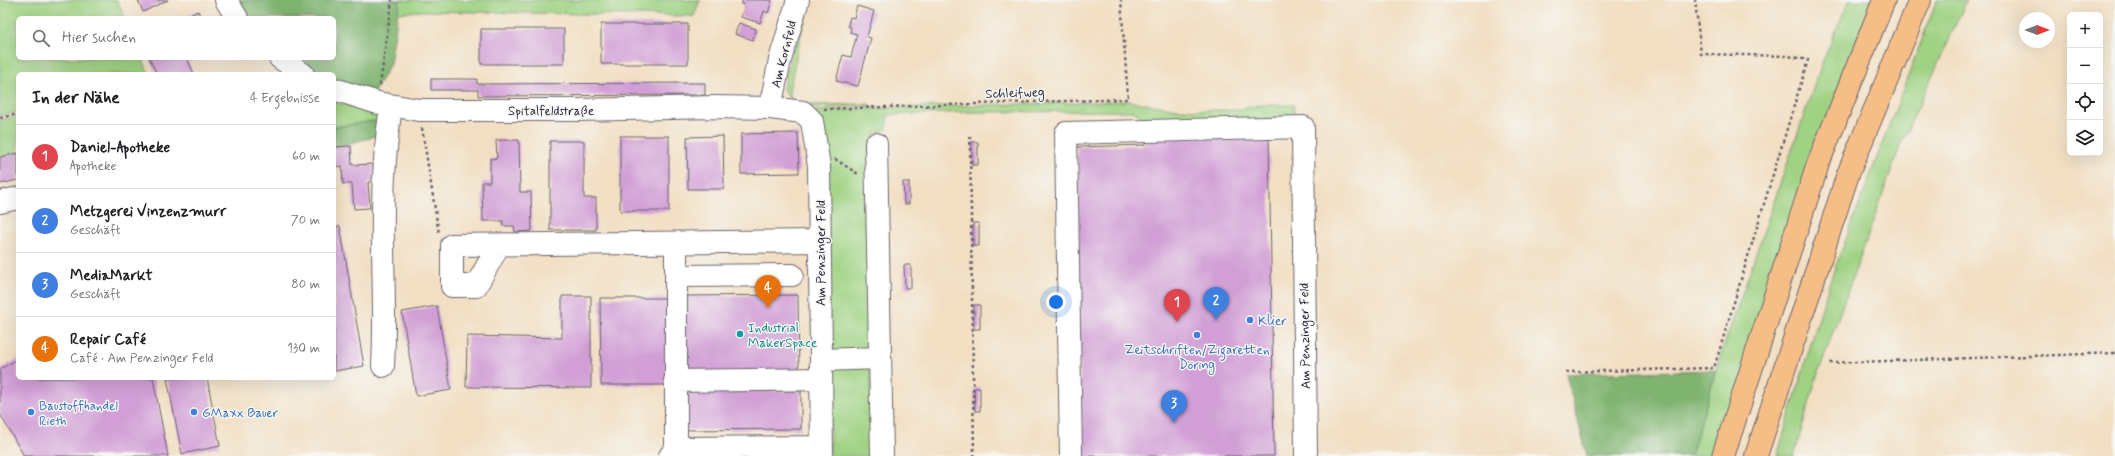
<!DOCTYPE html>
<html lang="de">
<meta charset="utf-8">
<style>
body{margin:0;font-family:Mynerve,sans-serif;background:#f6f6f6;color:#202124}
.controls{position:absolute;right:12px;top:12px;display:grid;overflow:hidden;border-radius:6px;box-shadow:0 4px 16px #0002}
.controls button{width:36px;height:36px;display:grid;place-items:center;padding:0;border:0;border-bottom:1px solid #e0e0e0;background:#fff;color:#202124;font:20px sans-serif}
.compass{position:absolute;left:2019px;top:12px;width:36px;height:36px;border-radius:50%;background:#fff;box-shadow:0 4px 16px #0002;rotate:90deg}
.you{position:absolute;left:1056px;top:302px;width:14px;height:14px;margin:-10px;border:3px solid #fff;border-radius:50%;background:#1a73e8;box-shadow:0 0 0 6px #1a73e833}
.badge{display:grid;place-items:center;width:26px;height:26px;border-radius:50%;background:#ea580c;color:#fff;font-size:13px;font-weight:700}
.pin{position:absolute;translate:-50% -33px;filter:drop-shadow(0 1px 2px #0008)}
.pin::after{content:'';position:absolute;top:21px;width:14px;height:12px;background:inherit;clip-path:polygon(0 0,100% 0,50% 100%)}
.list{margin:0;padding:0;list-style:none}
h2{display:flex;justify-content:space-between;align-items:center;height:52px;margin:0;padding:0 16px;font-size:17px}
h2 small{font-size:13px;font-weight:400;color:#757577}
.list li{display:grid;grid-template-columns:26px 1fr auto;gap:12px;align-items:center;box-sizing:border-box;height:64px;padding:0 16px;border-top:1px solid #e0e0e0}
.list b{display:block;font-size:15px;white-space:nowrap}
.list p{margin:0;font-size:13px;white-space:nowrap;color:#757577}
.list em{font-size:13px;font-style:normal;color:#757577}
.icon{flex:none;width:22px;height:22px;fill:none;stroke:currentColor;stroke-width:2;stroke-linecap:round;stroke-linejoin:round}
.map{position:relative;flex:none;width:2115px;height:456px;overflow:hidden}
.search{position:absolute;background:#fff;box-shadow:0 4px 16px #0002;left:16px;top:16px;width:320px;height:44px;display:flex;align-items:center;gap:10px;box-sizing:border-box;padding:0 14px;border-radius:6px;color:#757577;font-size:15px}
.panel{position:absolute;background:#fff;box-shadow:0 4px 16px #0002;left:16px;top:72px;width:320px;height:308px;border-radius:6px}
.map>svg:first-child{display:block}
</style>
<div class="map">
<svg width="2115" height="456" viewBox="0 0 2115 456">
<rect width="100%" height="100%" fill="#f6f6f2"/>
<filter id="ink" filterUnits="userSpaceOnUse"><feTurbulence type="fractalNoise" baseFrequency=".025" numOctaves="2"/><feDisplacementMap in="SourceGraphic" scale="8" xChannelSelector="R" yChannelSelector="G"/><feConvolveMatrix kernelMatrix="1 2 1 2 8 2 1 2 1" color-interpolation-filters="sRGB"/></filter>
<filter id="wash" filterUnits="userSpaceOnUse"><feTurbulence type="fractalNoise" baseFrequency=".012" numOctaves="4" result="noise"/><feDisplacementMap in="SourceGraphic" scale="16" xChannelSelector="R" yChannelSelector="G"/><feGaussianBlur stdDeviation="0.9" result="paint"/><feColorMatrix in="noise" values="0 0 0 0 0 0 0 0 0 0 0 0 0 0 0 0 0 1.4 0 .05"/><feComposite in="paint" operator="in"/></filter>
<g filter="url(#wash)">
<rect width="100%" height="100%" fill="#f2dfc3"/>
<path fill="#9fd282" stroke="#607a5e" d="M 0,0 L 117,0 L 125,18 L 18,18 L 18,58 L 142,58 L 149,74 L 18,74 L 18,112 L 0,116 Z
M 389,0 L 700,0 L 694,16 L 420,11 L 387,14 Z
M 804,0 L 811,0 L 802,30 L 789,91 L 791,98 L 796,103 L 791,101 L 783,89 Z
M 1849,0 L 1875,0 L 1715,456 L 1691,456 L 1717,366 L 1822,63 Z
M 1937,0 L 1967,0 L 1901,144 L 1816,379 L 1794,456 L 1777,456 L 1830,281 Z
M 334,101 L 348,106 L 378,113 L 380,125 L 334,133 Z
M 1128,101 L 1178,109 L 1205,110 L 1236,110 L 1260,105 L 1294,105 L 1294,119 L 1148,122 L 1134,111 L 971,112 L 888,115 L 887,129 L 875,134 L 872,350 L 829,352 L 827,147 L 825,131 L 815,111 L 878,108 Z
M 869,104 L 870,106 L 811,108 L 805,105 Z
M 18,116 L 18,153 L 0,157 L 0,120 Z
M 829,366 L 870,366 L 874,456 L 830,456 Z"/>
<path fill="#7fb470" stroke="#506b56" d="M 234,0 L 400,0 L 390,64 L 372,96 L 334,85 L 334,74 L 316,74 L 290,58 L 334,58 L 334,18 L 249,18 L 234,2 Z
M 373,121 L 392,129 L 370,138 L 334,147 L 334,127 Z
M 1716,370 L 1691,456 L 1587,456 L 1566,374 Z"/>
<g id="blocks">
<path fill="#d19fd6" d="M 138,0 L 168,0 L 143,12 Z
M 743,0 L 772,0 L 768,13 L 764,11 L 760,23 L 741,17 L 745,5 L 741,4 Z
M 857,6 L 874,11 L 867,37 L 871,38 L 858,86 L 836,81 L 843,55 L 851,57 L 857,34 L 850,32 L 851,27 L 848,26 L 850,17 L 854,18 Z
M 198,11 L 201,18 L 183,18 Z
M 739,23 L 756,29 L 753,40 L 735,34 Z
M 601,24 L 688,24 L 688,64 L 601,64 Z
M 481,29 L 564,29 L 564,64 L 481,64 Z
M 149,58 L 187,58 L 194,74 L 157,74 Z
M 431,79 L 477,79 L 477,84 L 705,83 L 705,95 L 478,96 L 478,90 L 431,90 Z
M 798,133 L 799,173 L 741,174 L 741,134 Z
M 620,136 L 669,136 L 669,211 L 620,211 Z
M 723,136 L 724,189 L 688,189 L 687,137 Z
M 1269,136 L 1274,456 L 1081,456 L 1077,147 L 1145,145 L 1145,138 Z
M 496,140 L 519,140 L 520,192 L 531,192 L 532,231 L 515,232 L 514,226 L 503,226 L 503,221 L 483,221 L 482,182 L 490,182 L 490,159 L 497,158 Z
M 550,141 L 584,141 L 584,198 L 596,198 L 596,230 L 550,230 Z
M 972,142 L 978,142 L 978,165 L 972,165 Z
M 351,146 L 352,165 L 373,164 L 374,182 L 368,182 L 370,208 L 354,209 L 352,184 L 343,184 L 342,166 L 334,167 L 334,147 Z
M 18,153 L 18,180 L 0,184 L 0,157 Z
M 903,182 L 909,182 L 909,204 L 904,204 Z
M 973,223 L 979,223 L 979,246 L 973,246 Z
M 340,226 L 364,366 L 334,371 L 334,227 Z
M 904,265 L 911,265 L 911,288 L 905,288 Z
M 798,295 L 799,372 L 683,373 L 682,296 Z
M 562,296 L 591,296 L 591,388 L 466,387 L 467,336 L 562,338 Z
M 600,298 L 668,298 L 669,385 L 601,385 Z
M 974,305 L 980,305 L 980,329 L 974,329 Z
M 437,306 L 451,390 L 416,396 L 402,312 Z
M 18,359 L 18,378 L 153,378 L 168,456 L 24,456 L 0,414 L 0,369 Z
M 167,378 L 207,378 L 220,446 L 182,454 Z
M 974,388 L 980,388 L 980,411 L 975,411 Z
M 682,391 L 801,391 L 801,429 L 682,430 Z"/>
</g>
</g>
<g filter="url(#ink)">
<use href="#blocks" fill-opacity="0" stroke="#6b646b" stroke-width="1"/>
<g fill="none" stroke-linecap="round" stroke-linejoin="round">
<g stroke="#6b646b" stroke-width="24">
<path id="minor" d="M 226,0 L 237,18
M 280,58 L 303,74
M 334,89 L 378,103 L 419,110 L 578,110 L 714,107 L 770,108 L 803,112 L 812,121 L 819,166 L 822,456
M 770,108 L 780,60 L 798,0
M 876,144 L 882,456
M 0,202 L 18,198
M 676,243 L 676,448
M 499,245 L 476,286 L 452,286 L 452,245 C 574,244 697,243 820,241
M 676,276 L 792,275
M 821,360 L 880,358
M 383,366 C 386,314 382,262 383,210 C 383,175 386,140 391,106
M 675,381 L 821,379
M 670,456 L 676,448 L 822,447
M 1071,456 L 1066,133 L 1303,127 L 1306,456"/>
</g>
<g stroke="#6b646b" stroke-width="24">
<path id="highway" d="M 1723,456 L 1818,164 L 1884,0
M 1756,456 L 1848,174 L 1920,0"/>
</g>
<path stroke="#6b646b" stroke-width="2.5" stroke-dasharray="3 3" stroke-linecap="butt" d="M 380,85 L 392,0
M 824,109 L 1128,99 L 1121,0
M 0,118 L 18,114
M 422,128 L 439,234
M 970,136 L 974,456
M 835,159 L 858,174
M 1830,363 L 2115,353
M 1566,372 L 1714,368 L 1808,60 L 1788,56 L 1701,54 L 1695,0"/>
<use href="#minor" stroke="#fff" stroke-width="22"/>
<use href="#highway" stroke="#f6be87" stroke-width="22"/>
</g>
</g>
<g fill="#3f7fe0" stroke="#f6f6f2" stroke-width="1.5">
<circle cx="1250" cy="320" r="4"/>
<circle cx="1197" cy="335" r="4"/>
<circle cx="31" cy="412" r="4"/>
<circle cx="194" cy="412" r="4"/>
</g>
<circle fill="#0f9aa8" stroke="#f6f6f2" stroke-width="1.5" cx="740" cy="334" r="4"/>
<g text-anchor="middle" stroke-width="3" stroke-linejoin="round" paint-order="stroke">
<g font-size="13" fill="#22223b" stroke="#f6f6f2">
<text transform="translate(783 54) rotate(-76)" y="5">Am Kornfeld</text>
<text transform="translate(1015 92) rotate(-2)" y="5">Schleifweg</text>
<text x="551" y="115">Spitalfeldstraße</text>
<text transform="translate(820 253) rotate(-90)" y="5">Am Penzinger Feld</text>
<text transform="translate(1304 336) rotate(-91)" y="5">Am Penzinger Feld</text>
</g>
<g font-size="13" fill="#366cbe" stroke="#f6f6f2" text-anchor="start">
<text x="1258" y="325">Klier</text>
<text x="1197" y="354" text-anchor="middle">Zeitschriften/Zigaretten<tspan x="1197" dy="15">Döring</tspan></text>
<text x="39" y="410">Baustoffhandel<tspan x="39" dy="15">Rieth</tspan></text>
<text x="202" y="417">GMaxx Bauer</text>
</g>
<g font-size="13" fill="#0d838f" stroke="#f6f6f2" text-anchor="start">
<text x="748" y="332">Industrial<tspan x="748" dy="15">MakerSpace</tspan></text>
</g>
</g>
</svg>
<div class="controls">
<button>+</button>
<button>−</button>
<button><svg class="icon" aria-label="locate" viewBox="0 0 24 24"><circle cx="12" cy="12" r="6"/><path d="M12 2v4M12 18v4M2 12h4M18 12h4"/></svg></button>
<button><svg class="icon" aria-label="layers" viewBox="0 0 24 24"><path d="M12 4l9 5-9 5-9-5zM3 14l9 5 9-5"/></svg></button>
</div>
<svg class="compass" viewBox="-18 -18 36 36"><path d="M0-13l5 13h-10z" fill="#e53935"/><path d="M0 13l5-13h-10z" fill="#757577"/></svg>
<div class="you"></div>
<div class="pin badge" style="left:1177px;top:322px;background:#e0444e">1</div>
<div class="pin badge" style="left:1216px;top:320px;background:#3f7fe0">2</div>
<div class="pin badge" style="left:1174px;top:423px;background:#3f7fe0">3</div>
<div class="pin badge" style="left:768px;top:308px;background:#e8710a">4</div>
<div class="search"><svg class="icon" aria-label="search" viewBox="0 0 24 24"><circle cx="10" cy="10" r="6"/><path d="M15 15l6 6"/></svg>Hier suchen</div>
<section class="panel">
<h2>In der Nähe<small>4 Ergebnisse</small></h2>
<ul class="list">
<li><span class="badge" style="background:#e0444e">1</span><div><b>Daniel-Apotheke</b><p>Apotheke</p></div><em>60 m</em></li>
<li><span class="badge" style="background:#3f7fe0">2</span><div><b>Metzgerei Vinzenzmurr</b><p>Geschäft</p></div><em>70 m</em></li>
<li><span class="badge" style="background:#3f7fe0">3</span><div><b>MediaMarkt</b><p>Geschäft</p></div><em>80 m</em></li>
<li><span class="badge" style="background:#e8710a">4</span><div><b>Repair Café</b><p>Café · Am Penzinger Feld</p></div><em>130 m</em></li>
</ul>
</section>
</div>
